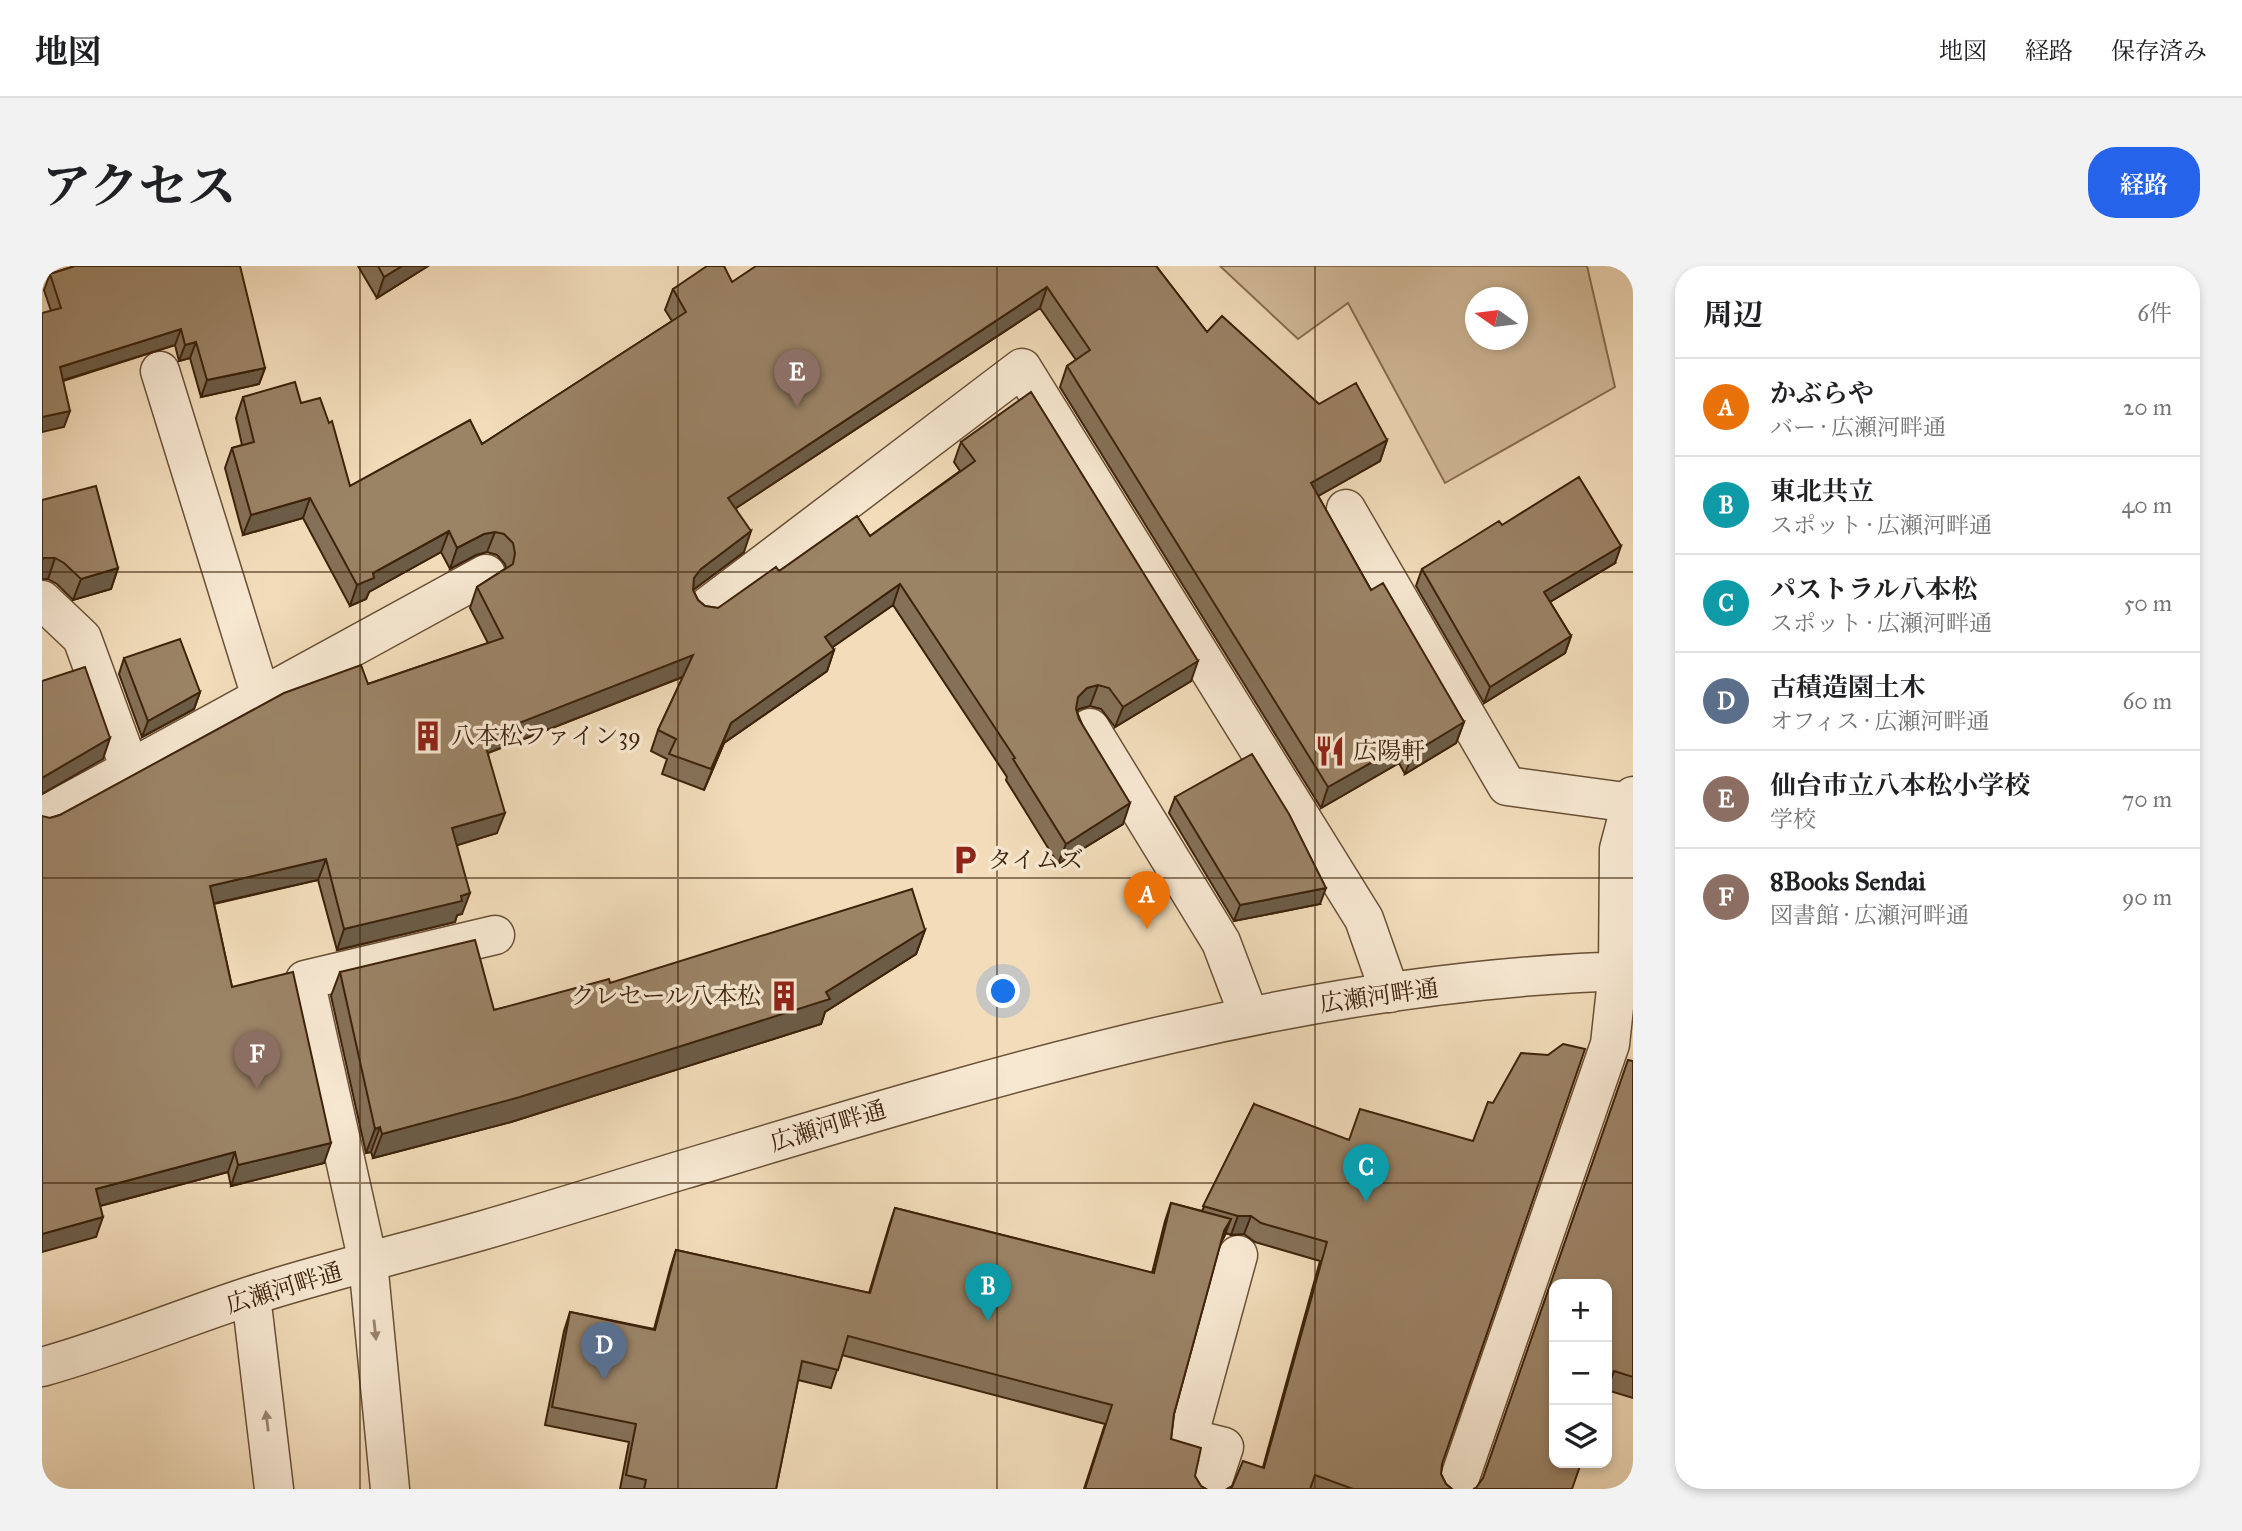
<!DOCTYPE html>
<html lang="ja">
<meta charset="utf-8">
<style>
body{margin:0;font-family:"IM FELL Great Primer","Noto Serif JP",serif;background:#f2f2f2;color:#202124}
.controls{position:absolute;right:21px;bottom:21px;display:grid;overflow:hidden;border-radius:14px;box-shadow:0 4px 10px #0003}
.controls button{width:63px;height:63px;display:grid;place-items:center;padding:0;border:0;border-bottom:2px solid #e0e0e0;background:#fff;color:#202124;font:35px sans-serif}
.compass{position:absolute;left:1423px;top:21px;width:63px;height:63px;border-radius:50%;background:#fff;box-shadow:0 4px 10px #0003;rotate:284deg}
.you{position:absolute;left:962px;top:726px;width:24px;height:24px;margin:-18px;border:5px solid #fff;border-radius:50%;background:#1a73e8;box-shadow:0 0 0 10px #1a73e833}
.badge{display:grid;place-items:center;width:46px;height:46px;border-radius:50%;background:#2563eb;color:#fff;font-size:23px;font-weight:700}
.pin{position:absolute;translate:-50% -58px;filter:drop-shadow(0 2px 4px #0008)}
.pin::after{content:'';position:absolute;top:37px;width:24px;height:21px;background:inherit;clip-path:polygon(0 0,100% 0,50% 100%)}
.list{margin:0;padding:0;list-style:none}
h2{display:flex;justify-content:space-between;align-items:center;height:91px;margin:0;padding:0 28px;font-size:30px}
h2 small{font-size:23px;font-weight:400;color:#757577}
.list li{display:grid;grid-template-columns:46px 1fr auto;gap:21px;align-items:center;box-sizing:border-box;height:98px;padding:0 28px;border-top:2px solid #e0e0e0}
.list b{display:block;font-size:26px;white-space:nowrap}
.list p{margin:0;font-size:23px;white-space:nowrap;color:#757577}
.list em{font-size:23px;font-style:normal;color:#757577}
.icon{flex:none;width:38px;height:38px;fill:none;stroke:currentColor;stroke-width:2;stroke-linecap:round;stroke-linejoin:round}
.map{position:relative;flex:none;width:1591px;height:1223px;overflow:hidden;border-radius:28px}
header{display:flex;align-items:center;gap:42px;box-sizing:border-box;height:98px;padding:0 35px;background:#fff;border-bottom:2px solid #e0e0e0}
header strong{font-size:33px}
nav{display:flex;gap:38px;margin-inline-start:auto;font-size:24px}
.intro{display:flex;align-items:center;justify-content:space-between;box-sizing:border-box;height:168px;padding:0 42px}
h1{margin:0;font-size:49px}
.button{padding:18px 32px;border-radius:28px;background:#2563eb;color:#fff;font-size:24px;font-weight:700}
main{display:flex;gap:42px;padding:0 42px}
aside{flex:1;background:#fff;border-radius:28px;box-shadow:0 4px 10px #0003}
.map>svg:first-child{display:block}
</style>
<header>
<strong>地図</strong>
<nav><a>地図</a><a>経路</a><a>保存済み</a></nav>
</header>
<div class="intro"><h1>アクセス</h1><a class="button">経路</a></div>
<main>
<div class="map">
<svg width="1591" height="1223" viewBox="0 0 1591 1223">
<rect width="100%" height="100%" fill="#f2dcba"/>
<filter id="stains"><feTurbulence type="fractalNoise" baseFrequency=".00286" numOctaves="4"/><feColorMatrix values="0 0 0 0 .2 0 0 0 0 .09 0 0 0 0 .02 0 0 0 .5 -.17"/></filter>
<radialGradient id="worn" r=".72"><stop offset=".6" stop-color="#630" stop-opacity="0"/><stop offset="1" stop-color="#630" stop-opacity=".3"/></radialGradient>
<path fill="#d3bc9c" stroke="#886f53" stroke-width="2" fill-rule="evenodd" d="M 1178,0 L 1545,0 L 1573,121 L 1403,217 L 1306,37 L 1256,73 ZM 1434,32 L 1476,32 L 1476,74 L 1434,74 Z"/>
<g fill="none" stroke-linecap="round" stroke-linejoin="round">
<g stroke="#6a5036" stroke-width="41">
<path id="minor" d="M 118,105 L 219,431
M 1304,243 L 1465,520 L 1589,537
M 0,334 L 40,372 L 88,503
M 665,341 L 980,102 L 1322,653 L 1348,727
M 1048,462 L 1179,676 L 1207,750
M 0,551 L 444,308
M 326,996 L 263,714 L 453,669
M 1168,1223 L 1182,1181 L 1146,1172 L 1196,989
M 1414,1223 L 1568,778 L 1576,705"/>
</g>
<g stroke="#6a5036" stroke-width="41">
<path id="tertiary" d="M 1576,705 L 1577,583 L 1591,530
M 326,996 L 348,1223
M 209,1030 L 232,1223
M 0,1101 C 72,1081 140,1052 211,1029 C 287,1005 365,986 442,964 C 508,945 574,924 640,904 C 949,811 1265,712 1591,705"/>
</g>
<use href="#minor" stroke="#f7e8d2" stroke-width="38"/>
<use href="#tertiary" stroke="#f7e8d2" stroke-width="38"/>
</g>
<path fill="#857158" stroke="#3d220a" stroke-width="2" d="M 33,0 L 223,102 L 217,118 L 159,131 L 148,92 L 137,95 L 133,79 L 21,115 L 22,161 L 9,45 L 2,24 L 8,8 Z
M 316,0 L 386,0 L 335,32 Z
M 1114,0 L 1165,66 L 1277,138 L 1345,174 L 1338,195 L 1276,230 L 1329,324 L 1422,456 L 1414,477 L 1363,508 L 1357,497 L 1279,542 L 1018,121 L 1025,100 L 1034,94 L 998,42 L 694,242 L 702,286 L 651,324 L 656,334 L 663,340 L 676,342 L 737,305 L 828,270 L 918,205 L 912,196 L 919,176 L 1149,415 L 1073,461 L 1059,443 L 1048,440 L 1037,443 L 1035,446 L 1081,558 L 1016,598 L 964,514 L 965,511 L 851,339 L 790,381 L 792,384 L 785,405 L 682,477 L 662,524 L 620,508 L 625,493 L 609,485 L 616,464 L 641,411 L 446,487 L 455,567 L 415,579 L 420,648 L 415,649 L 413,656 L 295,684 L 276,614 L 172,638 L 190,721 L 282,897 L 189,920 L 186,906 L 58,940 L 54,971 L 8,552 L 18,549 L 326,418 L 446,377 L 428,342 L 435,321 L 464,302 L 463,298 L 455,289 L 445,286 L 434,289 L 408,303 L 399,286 L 327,326 L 324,333 L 308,340 L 261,252 L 201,269 L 183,202 L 190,182 L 200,179 L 194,152 L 201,131 L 259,137 L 308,220 L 440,178 L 630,55 L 623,44 L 631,23 L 690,16 Z
M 0,234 L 76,302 L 69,323 L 31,334 L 15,318 L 6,313 Z
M 1460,259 L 1573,297 L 1508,336 L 1529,370 L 1523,387 L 1442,437 L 1374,320 L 1380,303 Z
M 82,392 L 158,426 L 152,443 L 100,471 L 77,408 Z
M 1133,531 L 1278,638 L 1192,655 L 1127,547 Z
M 883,664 L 874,688 L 783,746 L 779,758 L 469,856 L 331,892 L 329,886 L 324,887 L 289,730 L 298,706 L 452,744 L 568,717 Z
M 1591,795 L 1591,1132 L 1565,1124 L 1434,1222 L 1441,1213 Z
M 1212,838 L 1400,1198 L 1399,1208 L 1404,1218 L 1410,1223 L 1185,1223 L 1221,1201 L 1278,995 L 1213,976 L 1202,968 L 1189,969 L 1184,967 L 1178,978 L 1132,1148 L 1129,1173 L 1159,1220 L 1164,1223 L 1042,1223 L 1063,1158 L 800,1089 L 789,1122 L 756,1114 L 734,1223 L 578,1223 L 587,1176 L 503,1159 L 522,1065 L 528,1046 L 612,1063 L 628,1003 L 634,984 L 827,1027 L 847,960 L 853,942 L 1110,1007 L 1123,955 L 1129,937 L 1160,945 Z"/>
<path fill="#6c5c47" stroke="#3d220a" stroke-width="2" d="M 360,0 L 386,0 L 335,32 L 342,11 Z
M 1005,21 L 998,42 L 679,252 L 686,232 Z
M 139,63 L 133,79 L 12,117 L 18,101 Z
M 154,76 L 148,92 L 137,95 L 143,79 Z
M 223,102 L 217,118 L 159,131 L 165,114 Z
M 28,145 L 22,161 L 0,166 L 0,151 Z
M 1345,174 L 1338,195 L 1262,238 L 1269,217 Z
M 268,232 L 261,252 L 201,269 L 209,249 Z
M 407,265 L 399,286 L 327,326 L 324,333 L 308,340 L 315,319 L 331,307 Z
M 709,265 L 702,286 L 651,324 L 652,312 L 659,303 Z
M 453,266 L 445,286 L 434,289 L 408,303 L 415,282 L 442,268 Z
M 1579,280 L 1573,297 L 1496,343 L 1502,326 Z
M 2,292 L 13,292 L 6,313 L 0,313 L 0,293 Z
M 76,302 L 69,323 L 31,334 L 39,313 Z
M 858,318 L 851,339 L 775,392 L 783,371 Z
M 1529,370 L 1523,387 L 1442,437 L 1448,421 Z
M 792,384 L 785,405 L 682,477 L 662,524 L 689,457 Z
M 651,389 L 643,410 L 433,492 L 441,471 Z
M 1156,395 L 1149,415 L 1073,461 L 1081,441 Z
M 1056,419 L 1048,440 L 1037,443 L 1029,452 L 1036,431 L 1045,422 Z
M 158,426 L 152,443 L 100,471 L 106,455 Z
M 1422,456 L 1414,477 L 1363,508 L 1371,487 Z
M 68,472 L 61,493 L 0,528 L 0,512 Z
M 1364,477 L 1357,497 L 1279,542 L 1286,521 Z
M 1088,537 L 1081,558 L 1016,598 L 1024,578 Z
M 463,547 L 455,567 L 403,583 L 410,562 Z
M 284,593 L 276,614 L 160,640 L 168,620 Z
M 1284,622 L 1278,638 L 1192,655 L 1198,639 Z
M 428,627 L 420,648 L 415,649 L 413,656 L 295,684 L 302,663 Z
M 883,664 L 874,688 L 783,746 L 779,758 L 469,856 L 331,892 L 340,868 L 784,726 Z
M 338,861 L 329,886 L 324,887 L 333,863 Z
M 289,877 L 282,897 L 189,920 L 196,899 Z
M 193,886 L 186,906 L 46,943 L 54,923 Z
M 1196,950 L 1209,950 L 1202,968 L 1189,969 Z
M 61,951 L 54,971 L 0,986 L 0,968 Z
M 1189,953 L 1182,971 L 1175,983 L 1182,965 Z"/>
<path fill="#9b8366" stroke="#3d220a" stroke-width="2" d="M 33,0 L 198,0 L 223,102 L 165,114 L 154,76 L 143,79 L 139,63 L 18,101 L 28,145 L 0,151 L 0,47 L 19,42 L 8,8 Z
M 336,0 L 360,0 L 342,11 Z
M 665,0 L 682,0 L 690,16 L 714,0 L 1114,0 L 1165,66 L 1180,50 L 1277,138 L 1314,117 L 1345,174 L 1269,217 L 1329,324 L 1341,317 L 1422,456 L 1371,487 L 1364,477 L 1286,521 L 1025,100 L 1048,84 L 1005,21 L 686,232 L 709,265 L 659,303 L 652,312 L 651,324 L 656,334 L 663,340 L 676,342 L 734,301 L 737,305 L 815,250 L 828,270 L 933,195 L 919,176 L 989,126 L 1156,395 L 1081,441 L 1067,422 L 1056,419 L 1045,422 L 1036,431 L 1034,443 L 1037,453 L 1088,537 L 1024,578 L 971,493 L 973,492 L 858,318 L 783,371 L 792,384 L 689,457 L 669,503 L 627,488 L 634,473 L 616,464 L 651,389 L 441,471 L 463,547 L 410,562 L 428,627 L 419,630 L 420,635 L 302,663 L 284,593 L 168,620 L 190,721 L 251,706 L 289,877 L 196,899 L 193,886 L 54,923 L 61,951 L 0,968 L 0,550 L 8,552 L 18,549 L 242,427 L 319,399 L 326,418 L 461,372 L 435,321 L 471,298 L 473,287 L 471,277 L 462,268 L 453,266 L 442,268 L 415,282 L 407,265 L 331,307 L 332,312 L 315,319 L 268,232 L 209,249 L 190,182 L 212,176 L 201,131 L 253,116 L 259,137 L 278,132 L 287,157 L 290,155 L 308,220 L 428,154 L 440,178 L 644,46 L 631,23 Z
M 1537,211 L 1579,280 L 1502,326 L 1529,370 L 1448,421 L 1380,303 L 1457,255 L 1460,259 Z
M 54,220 L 76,302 L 39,313 L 22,297 L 13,292 L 2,292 L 0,293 L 0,234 Z
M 138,373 L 158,426 L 106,455 L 82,392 Z
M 43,401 L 68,472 L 0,512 L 0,415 Z
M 1210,488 L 1247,548 L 1284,622 L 1198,639 L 1133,531 Z
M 870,623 L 883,664 L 784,726 L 788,733 L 478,831 L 340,868 L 338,861 L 333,863 L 298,706 L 433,674 L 452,744 L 567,713 L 568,717 Z
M 1521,778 L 1543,783 L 1400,1198 L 1399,1208 L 1404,1218 L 1410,1223 L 1311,1223 L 1273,1209 L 1268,1223 L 1185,1223 L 1190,1221 L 1201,1195 L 1222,1202 L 1285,976 L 1219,957 L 1209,950 L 1196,950 L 1161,940 L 1212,838 L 1307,874 L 1318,843 L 1431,875 L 1446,836 L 1451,837 L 1479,787 L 1506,789 Z
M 1586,794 L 1591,795 L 1591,1111 L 1572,1105 L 1565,1124 L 1565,1018 L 1512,1018 L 1512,1197 L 1539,1197 L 1530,1223 L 1431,1223 L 1434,1222 L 1441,1212 Z
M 1129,937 L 1189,953 L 1182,965 L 1132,1148 L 1129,1173 L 1159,1182 L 1153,1210 L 1159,1220 L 1164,1223 L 1043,1223 L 1070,1139 L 806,1070 L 796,1104 L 760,1095 L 734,1223 L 602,1223 L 604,1214 L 584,1209 L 594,1158 L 510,1141 L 528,1046 L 613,1064 L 634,984 L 828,1027 L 853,942 L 1112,1007 Z"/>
<defs><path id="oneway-solid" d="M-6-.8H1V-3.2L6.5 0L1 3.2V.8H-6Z" transform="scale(1.75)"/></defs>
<g fill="#9a856e">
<use href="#oneway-solid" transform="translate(333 1064) rotate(84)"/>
<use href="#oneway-solid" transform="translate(225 1155) rotate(-97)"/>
</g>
<path fill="none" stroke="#3d220a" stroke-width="2" stroke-opacity="0.55" d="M 318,0 L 318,1223M 636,0 L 636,1223M 955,0 L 955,1223M 1273,0 L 1273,1223M 0,306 L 1591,306M 0,612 L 1591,612M 0,917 L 1591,917"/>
<defs>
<g id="building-bare" transform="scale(2.415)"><path d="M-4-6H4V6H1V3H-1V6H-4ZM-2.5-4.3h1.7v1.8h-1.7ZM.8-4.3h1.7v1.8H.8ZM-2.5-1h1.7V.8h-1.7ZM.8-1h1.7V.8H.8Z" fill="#8f2418" stroke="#f7e8d2" stroke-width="2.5" paint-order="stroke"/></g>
<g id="restaurant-bare" transform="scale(2.415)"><path d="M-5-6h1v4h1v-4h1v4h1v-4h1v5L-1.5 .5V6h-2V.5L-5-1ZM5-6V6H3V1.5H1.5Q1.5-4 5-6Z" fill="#8f2418" stroke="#f7e8d2" stroke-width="2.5" paint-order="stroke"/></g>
<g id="parking-bare" transform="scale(2.415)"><path d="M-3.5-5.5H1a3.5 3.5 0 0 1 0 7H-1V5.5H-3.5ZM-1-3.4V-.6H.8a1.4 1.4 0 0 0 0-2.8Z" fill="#8f2418" stroke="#f7e8d2" stroke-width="2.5" paint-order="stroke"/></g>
</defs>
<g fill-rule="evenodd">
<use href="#building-bare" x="386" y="470"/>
<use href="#restaurant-bare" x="1288" y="485"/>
<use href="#parking-bare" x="923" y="594"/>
<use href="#building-bare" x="742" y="730"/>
</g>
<g text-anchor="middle" stroke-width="7" stroke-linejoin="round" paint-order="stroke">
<g font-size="24" fill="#3d220a" stroke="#f7e8d2" text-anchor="start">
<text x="409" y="478">八本松ファイン39</text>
<text x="1311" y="493">広陽軒</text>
<text x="946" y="602">タイムズ</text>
<text x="719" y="738" text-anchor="end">クレセール八本松</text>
</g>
<g font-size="24" fill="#3d220a" stroke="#f7e8d2">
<text transform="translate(1337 730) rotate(-8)" y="8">広瀬河畔通</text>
<text transform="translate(786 860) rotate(-17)" y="8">広瀬河畔通</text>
<text transform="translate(242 1022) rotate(-17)" y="8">広瀬河畔通</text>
</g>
</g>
<rect width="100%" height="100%" filter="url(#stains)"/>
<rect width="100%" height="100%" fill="url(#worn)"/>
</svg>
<div class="controls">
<button>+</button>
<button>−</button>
<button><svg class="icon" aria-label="layers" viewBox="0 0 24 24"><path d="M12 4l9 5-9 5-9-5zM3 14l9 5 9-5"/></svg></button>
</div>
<svg class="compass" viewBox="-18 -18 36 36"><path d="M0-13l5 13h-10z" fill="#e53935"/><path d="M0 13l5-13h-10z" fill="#757577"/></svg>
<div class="you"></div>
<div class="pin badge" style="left:1105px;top:663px;background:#e8710a">A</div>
<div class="pin badge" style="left:946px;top:1055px;background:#0f9aa8">B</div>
<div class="pin badge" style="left:1324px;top:936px;background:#0f9aa8">C</div>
<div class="pin badge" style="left:562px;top:1114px;background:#5c6f8a">D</div>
<div class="pin badge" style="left:755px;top:141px;background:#8d6e63">E</div>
<div class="pin badge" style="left:215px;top:823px;background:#8d6e63">F</div>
</div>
<aside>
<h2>周辺<small>6件</small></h2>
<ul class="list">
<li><span class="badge" style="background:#e8710a">A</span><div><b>かぶらや</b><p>バー · 広瀬河畔通</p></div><em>20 m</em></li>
<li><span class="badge" style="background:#0f9aa8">B</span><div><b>東北共立</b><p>スポット · 広瀬河畔通</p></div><em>40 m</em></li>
<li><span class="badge" style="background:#0f9aa8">C</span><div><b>パストラル八本松</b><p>スポット · 広瀬河畔通</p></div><em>50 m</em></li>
<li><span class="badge" style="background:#5c6f8a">D</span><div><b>古積造園土木</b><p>オフィス · 広瀬河畔通</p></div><em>60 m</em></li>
<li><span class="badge" style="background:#8d6e63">E</span><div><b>仙台市立八本松小学校</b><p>学校</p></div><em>70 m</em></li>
<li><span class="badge" style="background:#8d6e63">F</span><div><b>8Books Sendai</b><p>図書館 · 広瀬河畔通</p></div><em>90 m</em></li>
</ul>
</aside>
</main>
